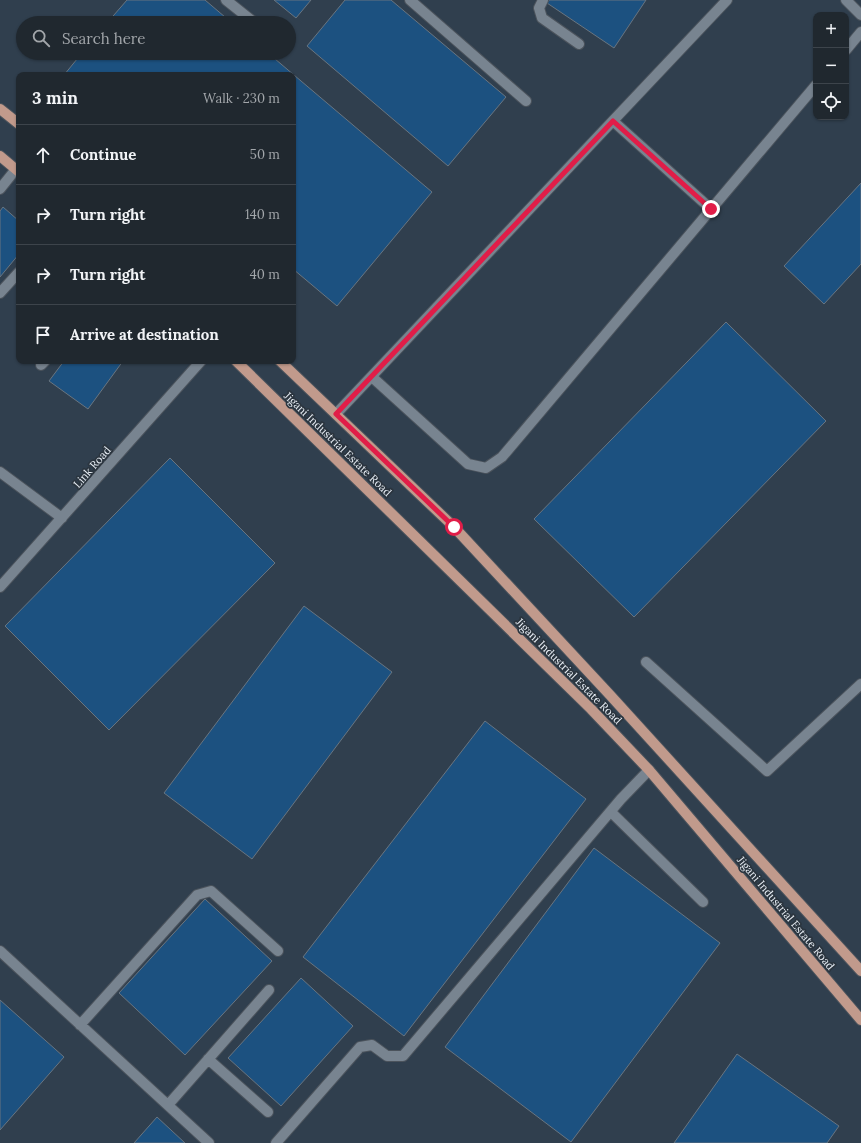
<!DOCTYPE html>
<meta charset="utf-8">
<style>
body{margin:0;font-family:Lora,serif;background:#2d343b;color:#f1f3f6}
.controls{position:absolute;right:12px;top:12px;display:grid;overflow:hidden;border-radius:8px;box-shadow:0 1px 3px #0004}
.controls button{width:36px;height:36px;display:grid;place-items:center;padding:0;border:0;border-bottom:1px solid #3d444b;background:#20282f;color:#f1f3f6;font:20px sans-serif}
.stop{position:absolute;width:12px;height:12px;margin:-9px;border:3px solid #e11d48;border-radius:50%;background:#fff}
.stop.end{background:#e11d48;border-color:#fff;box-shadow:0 1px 4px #0008}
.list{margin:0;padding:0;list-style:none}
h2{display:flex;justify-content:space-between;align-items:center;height:52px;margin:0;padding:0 16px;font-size:17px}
h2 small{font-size:13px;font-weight:400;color:#a2a6aa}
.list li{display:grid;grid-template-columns:26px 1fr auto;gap:12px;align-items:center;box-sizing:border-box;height:60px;padding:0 16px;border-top:1px solid #3d444b}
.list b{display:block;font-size:15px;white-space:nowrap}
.list em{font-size:13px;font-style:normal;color:#a2a6aa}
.icon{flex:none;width:22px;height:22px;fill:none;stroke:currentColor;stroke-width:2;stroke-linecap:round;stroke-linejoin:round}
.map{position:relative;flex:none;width:861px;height:1143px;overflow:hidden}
.search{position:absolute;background:#20282f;box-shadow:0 1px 3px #0004;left:16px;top:16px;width:280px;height:44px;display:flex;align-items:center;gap:10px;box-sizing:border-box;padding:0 14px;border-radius:22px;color:#a2a6aa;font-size:15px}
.panel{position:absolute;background:#20282f;box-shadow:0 1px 3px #0004;left:16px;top:72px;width:280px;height:292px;border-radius:8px}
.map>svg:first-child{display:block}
</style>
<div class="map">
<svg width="861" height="1143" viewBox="0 0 861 1143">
<rect width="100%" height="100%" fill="#2b353f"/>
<path fill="#303f4e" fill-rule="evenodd" d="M 0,0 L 861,0 L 861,1143 L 0,1143 ZM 816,15 L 846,15 L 846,117 L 816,117 ZM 23,23 L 289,23 L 289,53 L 23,53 ZM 19,75 L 293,75 L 293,361 L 19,361 Z"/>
<path fill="#1c5180" stroke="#697580" d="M 127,0 L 205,0 L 232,23 L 107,23 Z
M 274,0 L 311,0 L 296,18 Z
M 345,0 L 391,0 L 506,97 L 448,166 L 307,46 Z
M 549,0 L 646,0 L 614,48 L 547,3 Z
M 82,53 L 268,53 L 432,192 L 337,306 L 293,269 L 293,75 L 64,75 Z
M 861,183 L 861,264 L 824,304 L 784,266 Z
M 3,207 L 19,221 L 19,254 L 0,277 L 0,211 Z
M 726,322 L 826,421 L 634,617 L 534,519 Z
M 64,361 L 123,361 L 88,409 L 49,381 Z
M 170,458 L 275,563 L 109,730 L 5,626 Z
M 304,606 L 392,672 L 252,859 L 164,793 Z
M 485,721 L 586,799 L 404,1036 L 303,957 Z
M 594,848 L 720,943 L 571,1142 L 445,1047 Z
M 205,899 L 272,961 L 185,1055 L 119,993 Z
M 301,978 L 353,1026 L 281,1106 L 228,1058 Z
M 0,1000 L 64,1057 L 0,1130 Z
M 737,1054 L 839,1126 L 827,1143 L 674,1143 Z
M 157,1117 L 185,1143 L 134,1143 Z"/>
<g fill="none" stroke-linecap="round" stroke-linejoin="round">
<g stroke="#4b535c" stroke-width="12">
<path id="minor" d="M 226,0 L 255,23
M 410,0 L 526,101
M 543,0 L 539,8 L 542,18 L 579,44
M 846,0 L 861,15
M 846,50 L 861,32
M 613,121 L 711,209
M 0,189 L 16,169
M 0,293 L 19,272
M 41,365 L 45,361
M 372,377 L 468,464 L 486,468 L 502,457 L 816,85
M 336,414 L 727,0
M 0,472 L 62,518
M 0,587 L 201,361
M 646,662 L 767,771 L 861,684
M 611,812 L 703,902
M 0,951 L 209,1143
M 80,1025 L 197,895 L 211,891 L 278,951
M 208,1059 L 268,1112
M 168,1105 L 269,990
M 276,1143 L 360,1047 L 372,1045 L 387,1056 L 403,1056 L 621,799 L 649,770"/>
</g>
<g stroke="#4b535c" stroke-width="12">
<path id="major" d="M 0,109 L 19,124
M 0,156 L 19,172
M 236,361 L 591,709 L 649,770 L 861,1020
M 280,361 L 454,527 L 610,695 L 861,971"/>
</g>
<use href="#minor" stroke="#788490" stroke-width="10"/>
<use href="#major" stroke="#c19a8c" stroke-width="10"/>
</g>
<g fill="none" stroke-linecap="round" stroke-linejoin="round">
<path stroke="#e11d48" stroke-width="5" d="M 454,527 L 336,414 L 613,121 L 711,209"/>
</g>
<g text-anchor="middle" stroke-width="3.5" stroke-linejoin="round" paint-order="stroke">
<g font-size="11" fill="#e9eff6" stroke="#2b353f">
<text transform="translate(338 444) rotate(44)" y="4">Jigani Industrial Estate Road</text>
<text transform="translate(92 467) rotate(-49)" y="4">Link Road</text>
<text transform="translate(569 671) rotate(45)" y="4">Jigani Industrial Estate Road</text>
<text transform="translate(786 913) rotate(50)" y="4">Jigani Industrial Estate Road</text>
</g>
</g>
</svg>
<div class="controls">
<button>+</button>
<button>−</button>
<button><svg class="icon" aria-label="locate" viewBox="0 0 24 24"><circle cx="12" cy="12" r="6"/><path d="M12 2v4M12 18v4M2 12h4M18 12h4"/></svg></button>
</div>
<div class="stop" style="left:454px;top:527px"></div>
<div class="stop end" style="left:711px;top:209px"></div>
<div class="search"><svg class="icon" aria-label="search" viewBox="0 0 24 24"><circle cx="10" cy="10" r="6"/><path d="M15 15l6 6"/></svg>Search here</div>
<section class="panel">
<h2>3 min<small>Walk · 230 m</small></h2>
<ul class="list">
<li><svg class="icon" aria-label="ahead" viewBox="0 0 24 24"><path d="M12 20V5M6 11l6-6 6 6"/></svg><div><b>Continue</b></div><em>50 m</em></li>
<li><svg class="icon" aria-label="right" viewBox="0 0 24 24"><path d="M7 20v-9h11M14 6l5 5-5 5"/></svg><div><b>Turn right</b></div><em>140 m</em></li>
<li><svg class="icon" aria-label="right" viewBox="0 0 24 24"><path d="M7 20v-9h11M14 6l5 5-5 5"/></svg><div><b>Turn right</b></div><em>40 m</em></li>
<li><svg class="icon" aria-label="arrive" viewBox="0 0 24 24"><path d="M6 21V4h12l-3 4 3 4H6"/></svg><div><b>Arrive at destination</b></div></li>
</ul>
</section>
</div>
